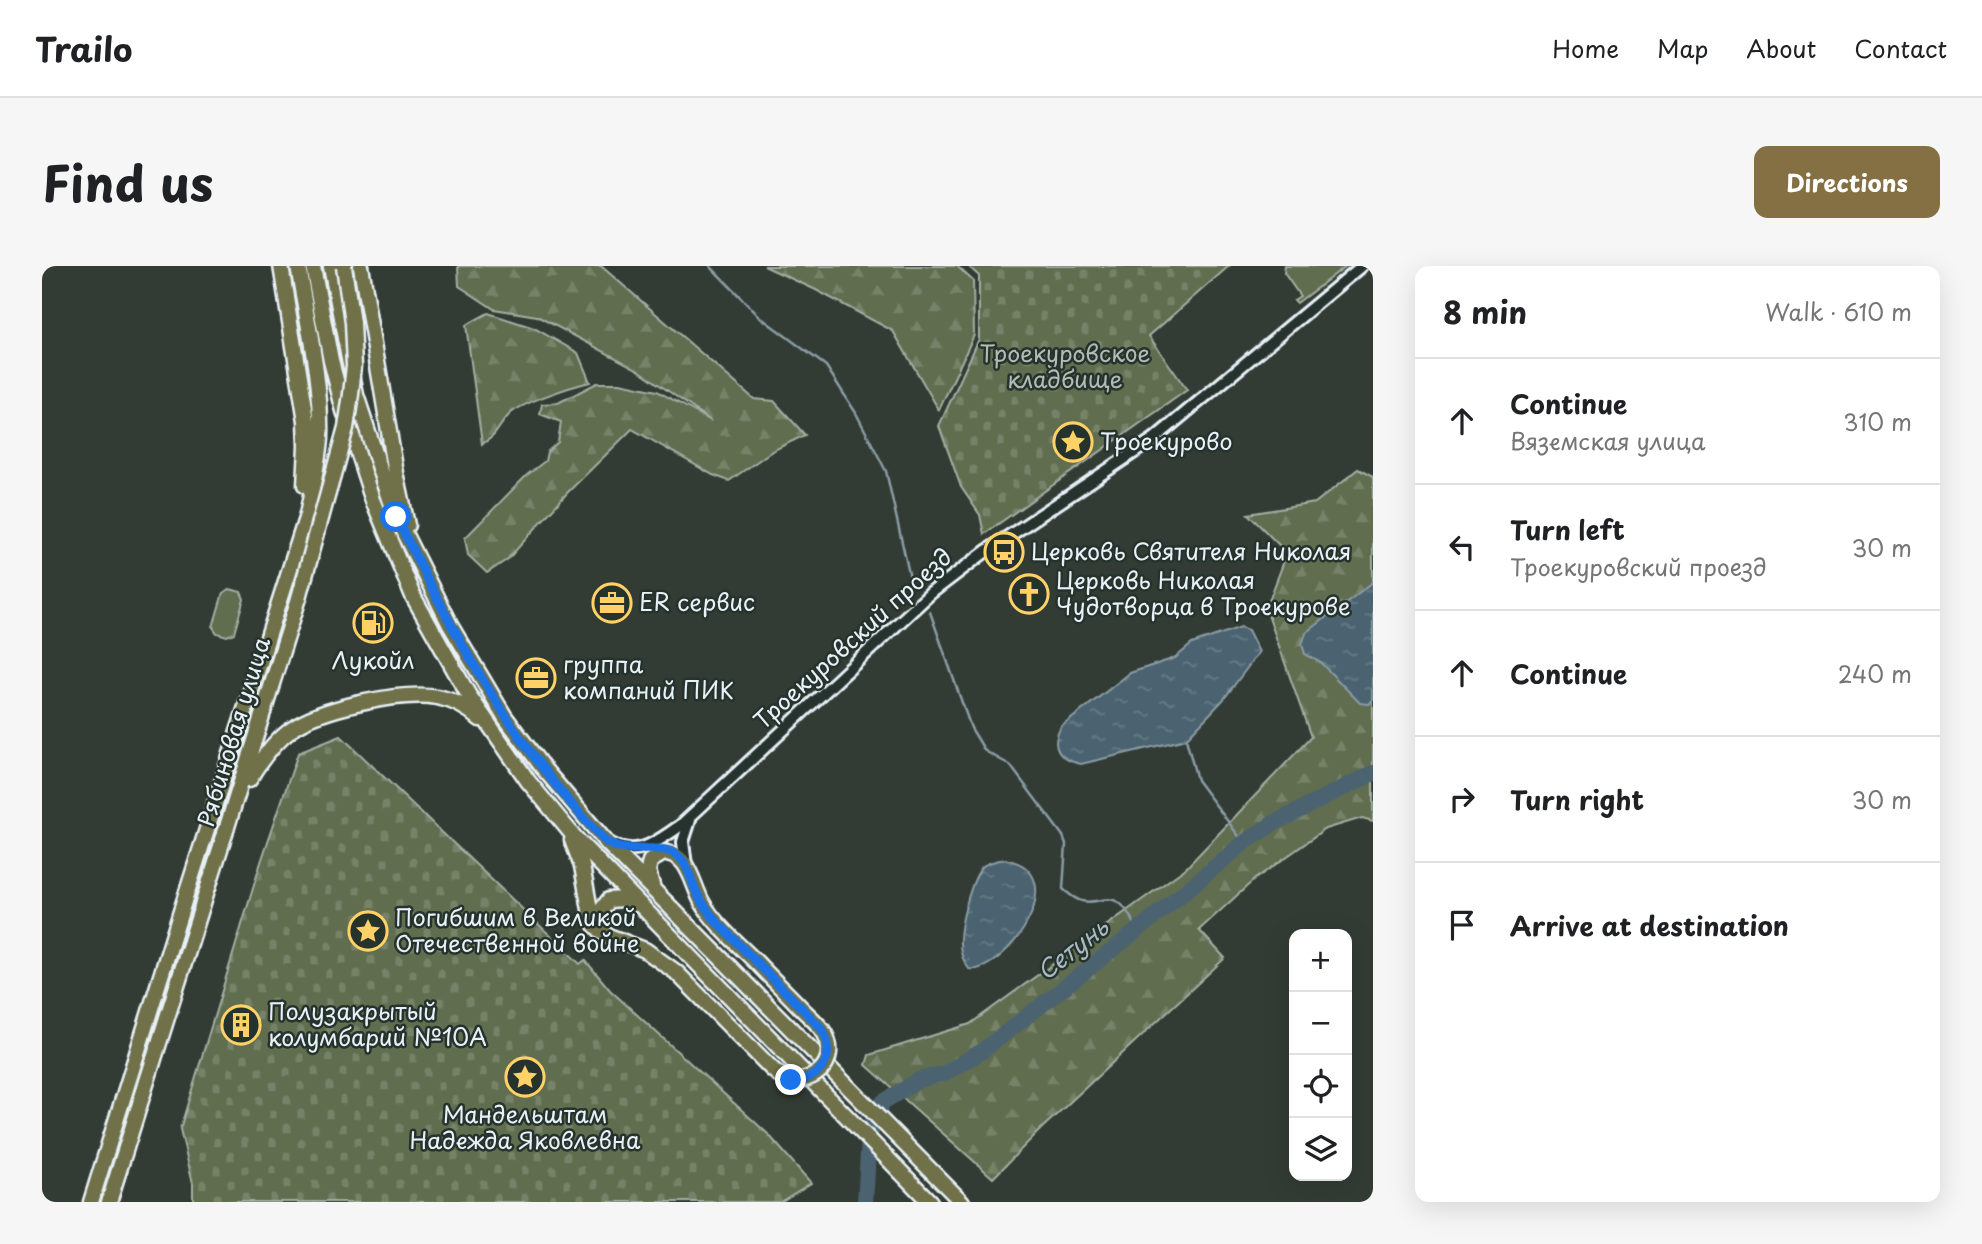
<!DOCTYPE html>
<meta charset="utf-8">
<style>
body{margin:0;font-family:"Playpen Sans",sans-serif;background:#f6f6f6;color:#202124}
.controls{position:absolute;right:21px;bottom:21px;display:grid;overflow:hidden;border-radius:14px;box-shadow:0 7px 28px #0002}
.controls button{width:63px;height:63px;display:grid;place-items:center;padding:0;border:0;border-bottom:2px solid #e0e0e0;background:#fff;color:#202124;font:35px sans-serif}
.stop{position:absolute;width:21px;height:21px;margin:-16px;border:5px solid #1a73e8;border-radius:50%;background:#fff}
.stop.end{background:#1a73e8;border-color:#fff;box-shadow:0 2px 7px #0008}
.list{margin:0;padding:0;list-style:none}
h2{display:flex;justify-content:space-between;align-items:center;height:91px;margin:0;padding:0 28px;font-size:30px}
h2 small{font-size:23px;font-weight:400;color:#757577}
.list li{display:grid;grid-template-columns:46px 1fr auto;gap:21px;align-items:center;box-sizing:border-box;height:126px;padding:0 28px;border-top:2px solid #e0e0e0}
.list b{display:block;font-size:26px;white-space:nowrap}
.list p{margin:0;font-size:23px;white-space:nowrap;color:#757577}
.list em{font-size:23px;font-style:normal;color:#757577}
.icon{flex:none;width:38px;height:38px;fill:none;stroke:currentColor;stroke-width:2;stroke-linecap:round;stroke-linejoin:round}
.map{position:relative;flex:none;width:1331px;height:936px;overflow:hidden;border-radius:14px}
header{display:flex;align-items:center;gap:42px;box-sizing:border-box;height:98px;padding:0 35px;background:#fff;border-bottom:2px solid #e0e0e0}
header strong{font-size:33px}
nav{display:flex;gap:38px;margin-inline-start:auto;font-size:24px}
.intro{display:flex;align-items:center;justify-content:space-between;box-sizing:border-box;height:168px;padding:0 42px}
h1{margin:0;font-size:49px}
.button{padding:18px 32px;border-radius:14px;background:#847042;color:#fff;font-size:24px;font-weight:700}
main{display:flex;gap:42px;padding:0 42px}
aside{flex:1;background:#fff;border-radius:14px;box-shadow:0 7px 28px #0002}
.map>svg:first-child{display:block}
</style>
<header>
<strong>Trailo</strong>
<nav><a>Home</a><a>Map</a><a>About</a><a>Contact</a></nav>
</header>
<div class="intro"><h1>Find us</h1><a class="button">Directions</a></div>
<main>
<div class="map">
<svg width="1331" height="936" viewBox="0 0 1331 936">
<defs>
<pattern id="forest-firs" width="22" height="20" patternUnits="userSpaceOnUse" patternTransform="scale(1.75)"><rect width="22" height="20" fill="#606d4f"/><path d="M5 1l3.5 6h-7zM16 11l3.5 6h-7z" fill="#778269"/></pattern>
<pattern id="cemetery-stones" width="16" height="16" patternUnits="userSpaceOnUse" patternTransform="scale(1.75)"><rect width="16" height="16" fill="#606d4f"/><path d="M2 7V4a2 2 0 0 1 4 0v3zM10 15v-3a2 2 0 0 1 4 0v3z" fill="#778269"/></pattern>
<pattern id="water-ripples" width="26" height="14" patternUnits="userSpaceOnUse" patternTransform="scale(1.75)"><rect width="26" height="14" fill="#4c6470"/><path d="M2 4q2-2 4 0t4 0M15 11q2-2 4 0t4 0" fill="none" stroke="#667b85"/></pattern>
</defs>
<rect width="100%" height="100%" fill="#333c34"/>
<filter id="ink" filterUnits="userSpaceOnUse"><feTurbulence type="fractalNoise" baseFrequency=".0143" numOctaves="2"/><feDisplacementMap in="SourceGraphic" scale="14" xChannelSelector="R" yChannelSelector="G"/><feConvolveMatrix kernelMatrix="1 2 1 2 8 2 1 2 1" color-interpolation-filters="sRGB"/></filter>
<g filter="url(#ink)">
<path fill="#606d4f" stroke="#a4afa4" stroke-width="2" d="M 1243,0 L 1304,0 L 1255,37 L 1252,34 L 1258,30 L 1242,7 Z
M 188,323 L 199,326 L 202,333 L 192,367 L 185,370 L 175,367 L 171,361 L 181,327 Z"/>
<path fill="url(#forest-firs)" stroke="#a4afa4" stroke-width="2" d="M 416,0 L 559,0 L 712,133 L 732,135 L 763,169 L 730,185 L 687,215 L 671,209 L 590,163 L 525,227 L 466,293 L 445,307 L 426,289 L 423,272 L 485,209 L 503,195 L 505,186 L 516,176 L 519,156 L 498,148 L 500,138 L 516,137 L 555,117 L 578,117 L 615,125 L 669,155 L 595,103 L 495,50 L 452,43 L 417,20 Z
M 722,0 L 915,0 L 931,15 L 932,69 L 897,144 L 851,65 L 774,24 Z
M 446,47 L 492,62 L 536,87 L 548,116 C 531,120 477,137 466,150 C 454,163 458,167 440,178 L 424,59 Z
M 1316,203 L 1331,211 L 1331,316 L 1264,388 L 1279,397 L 1327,438 L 1331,435 L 1331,555 L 1320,552 L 1284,563 L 1213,613 L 1157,664 L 1183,692 L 999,863 L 951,912 L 824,799 L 827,789 L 928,758 L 1144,602 L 1269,471 L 1224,343 L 1245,287 L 1206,248 L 1273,237 Z"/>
<path fill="url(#cemetery-stones)" stroke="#a4afa4" stroke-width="2" d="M 926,0 L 1187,0 L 1107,70 L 1145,124 L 942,268 L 938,249 L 919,221 L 897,160 L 937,73 L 937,10 Z
M 299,470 L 538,698 L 543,694 L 568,724 L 727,869 L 769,917 L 738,936 L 151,936 L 151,917 L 138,863 L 219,596 L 256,487 Z"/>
<path fill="url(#water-ripples)" stroke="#8a9ca6" stroke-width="2" d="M 1331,316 L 1331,435 L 1327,438 L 1318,437 L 1279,397 L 1263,388 L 1260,378 L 1264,367 Z
M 1199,361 L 1206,364 L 1217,386 L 1181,434 L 1144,473 L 1039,498 C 1018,494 1007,482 1019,461 L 1088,407 L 1133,392 L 1150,378 Z
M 962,593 C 1037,606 962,709 927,703 C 921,695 918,688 918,678 C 917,661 929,612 941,600 C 946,596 955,595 962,593 Z"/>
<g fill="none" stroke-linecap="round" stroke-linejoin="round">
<path stroke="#8a9ca6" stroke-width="2.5" d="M 668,0 L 718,51 L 784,100 L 814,147 L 844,205 L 868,312
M 888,346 L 929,462 L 943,485 L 968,499 L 1021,570 L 1024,578 L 1021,623 C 1027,628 1032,633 1040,635 C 1055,639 1068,626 1081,640 C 1087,647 1091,656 1096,664
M 1144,473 L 1155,514 L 1202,577"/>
<path stroke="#4c6470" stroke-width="16" d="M 823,936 L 827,873 L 831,856 L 841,836 L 877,814 L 903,807 L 939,786 L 1096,664 L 1202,577 L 1232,557 L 1331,507"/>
<g stroke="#e8f1f8" stroke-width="16">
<path id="minor" d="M 569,578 C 598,592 615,575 638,560 L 889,327 L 943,286 L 1112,173 L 1320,0
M 644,599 L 641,576 L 648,554"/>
</g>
<g stroke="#e8f1f8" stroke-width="19">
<path id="major" d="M 239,0 L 264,155 L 265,180 L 263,220
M 271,0 L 289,95 L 302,145 L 331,234 L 371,330 L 426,428 L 486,515 L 535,574 L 888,936
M 289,0 L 314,129 L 354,251 L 408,359 L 463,451 L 501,502 L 564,576 L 920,936
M 319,0 L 354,207 L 365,259
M 207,513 C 218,495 231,476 249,463 C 278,442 359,425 395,431 C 411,434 426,442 438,453
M 530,574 L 540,600 L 549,649 L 553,659 L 564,669 L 603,684 L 634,706 L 730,803
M 611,623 L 606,605 L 608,595 L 622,587 C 647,587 650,618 660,636 C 673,659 696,678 715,697
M 558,664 L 558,646 L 567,634 L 583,633 L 593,638
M 49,936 L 144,629 L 265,249 C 270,224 276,199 278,173 C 280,119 265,54 256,0
M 67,936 L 257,332"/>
</g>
<use href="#minor" stroke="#26332d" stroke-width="10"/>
<use href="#major" stroke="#6f714a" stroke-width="14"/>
<g stroke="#e8f1f8" stroke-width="19" stroke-linecap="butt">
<path id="major-bridge" d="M 257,332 L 304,162 L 309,128 L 312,100 L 310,57 L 302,0
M 715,697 C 730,713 746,728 761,744 C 768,751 778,759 783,768 C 801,802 757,830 730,803"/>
</g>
<use href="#major-bridge" stroke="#6f714a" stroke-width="14"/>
</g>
</g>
<g fill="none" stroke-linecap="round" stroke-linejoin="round" filter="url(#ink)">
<path stroke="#1a73e8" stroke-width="9" d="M 354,251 C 410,366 471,480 561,573 C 582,594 614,573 636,590 C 646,598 648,612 653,623 C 658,635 666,644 673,654 L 779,762 C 796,786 780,817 749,814"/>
</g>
<defs>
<g id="sight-ring" transform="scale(2.0125)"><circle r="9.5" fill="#26332d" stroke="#ffd166" stroke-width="1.5"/><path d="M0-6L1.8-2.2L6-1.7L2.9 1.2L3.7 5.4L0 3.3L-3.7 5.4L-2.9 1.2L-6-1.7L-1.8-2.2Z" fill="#ffd166"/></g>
<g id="bus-ring" transform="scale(2.0125)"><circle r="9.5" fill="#26332d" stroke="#ffd166" stroke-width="1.5"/><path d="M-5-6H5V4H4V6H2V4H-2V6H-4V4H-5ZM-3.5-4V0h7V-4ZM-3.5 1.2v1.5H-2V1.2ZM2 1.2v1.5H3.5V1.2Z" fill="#ffd166"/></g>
<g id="church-ring" transform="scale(2.0125)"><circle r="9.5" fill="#26332d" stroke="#ffd166" stroke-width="1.5"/><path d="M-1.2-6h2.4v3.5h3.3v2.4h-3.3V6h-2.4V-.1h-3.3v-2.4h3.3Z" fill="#ffd166"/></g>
<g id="office-ring" transform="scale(2.0125)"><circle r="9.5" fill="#26332d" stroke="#ffd166" stroke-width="1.5"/><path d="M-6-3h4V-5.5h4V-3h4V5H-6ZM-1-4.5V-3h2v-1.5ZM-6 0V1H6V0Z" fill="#ffd166"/></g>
<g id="fuel-ring" transform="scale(2.0125)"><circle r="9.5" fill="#26332d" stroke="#ffd166" stroke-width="1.5"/><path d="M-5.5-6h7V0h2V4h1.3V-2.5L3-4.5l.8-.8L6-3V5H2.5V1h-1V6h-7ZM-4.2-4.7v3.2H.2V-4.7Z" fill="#ffd166"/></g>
<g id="building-ring" transform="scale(2.0125)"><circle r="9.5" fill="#26332d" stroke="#ffd166" stroke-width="1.5"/><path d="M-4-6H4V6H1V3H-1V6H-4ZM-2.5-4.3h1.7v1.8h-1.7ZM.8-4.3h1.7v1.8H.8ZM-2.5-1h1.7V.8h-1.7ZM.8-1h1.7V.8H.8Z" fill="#ffd166"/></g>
</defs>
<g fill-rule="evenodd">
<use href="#sight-ring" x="1031" y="176"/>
<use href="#bus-ring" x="962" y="286"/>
<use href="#church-ring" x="987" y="328"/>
<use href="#office-ring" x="570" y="337"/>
<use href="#fuel-ring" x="331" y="357"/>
<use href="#office-ring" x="494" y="412"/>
<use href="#sight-ring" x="326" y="665"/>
<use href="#building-ring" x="199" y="759"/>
<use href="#sight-ring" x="483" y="811"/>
</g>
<g text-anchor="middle" stroke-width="5" stroke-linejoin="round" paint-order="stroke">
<g font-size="23" fill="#b2bcb4" stroke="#26332d">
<text x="1023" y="96">Троекуровское<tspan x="1023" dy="26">кладбище</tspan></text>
</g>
<g font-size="23" fill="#e8f1f8" stroke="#26332d" text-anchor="start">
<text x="1058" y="184">Троекурово</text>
<text x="989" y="294">Церковь Святителя Николая</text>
<text x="1014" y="323">Церковь Николая<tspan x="1014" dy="26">Чудотворца в Троекурове</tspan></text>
<text x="597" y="345">ER сервис</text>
<text x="331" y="403" text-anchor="middle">Лукойл</text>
<text x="521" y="407">группа<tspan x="521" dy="26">компаний ПИК</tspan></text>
<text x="353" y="660">Погибшим в Великой<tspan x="353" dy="26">Отечественной войне</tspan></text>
<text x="226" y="754">Полузакрытый<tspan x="226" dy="26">колумбарий №10А</tspan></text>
<text x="483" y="857" text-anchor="middle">Мандельштам<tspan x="483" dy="26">Надежда Яковлевна</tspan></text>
</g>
<g font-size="23" fill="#e8f1f8" stroke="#26332d">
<text transform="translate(811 373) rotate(-42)" y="8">Троекуровский проезд</text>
<text transform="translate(192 466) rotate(-73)" y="8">Рябиновая улица</text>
</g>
<g font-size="24" font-style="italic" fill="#aab9c2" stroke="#26332d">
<text transform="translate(1031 684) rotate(-38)" y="8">Сетунь</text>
</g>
</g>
</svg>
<div class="controls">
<button>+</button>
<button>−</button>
<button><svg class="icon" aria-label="locate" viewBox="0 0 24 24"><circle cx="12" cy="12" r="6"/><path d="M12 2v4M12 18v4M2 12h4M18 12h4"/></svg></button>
<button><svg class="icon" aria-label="layers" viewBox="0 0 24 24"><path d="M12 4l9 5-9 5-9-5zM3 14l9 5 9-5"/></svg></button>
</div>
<div class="stop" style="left:354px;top:251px"></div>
<div class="stop end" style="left:749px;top:814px"></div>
</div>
<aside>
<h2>8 min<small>Walk · 610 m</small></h2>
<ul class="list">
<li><svg class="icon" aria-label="ahead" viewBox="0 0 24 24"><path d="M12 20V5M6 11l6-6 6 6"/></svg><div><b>Continue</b><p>Вяземская улица</p></div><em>310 m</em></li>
<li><svg class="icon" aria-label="left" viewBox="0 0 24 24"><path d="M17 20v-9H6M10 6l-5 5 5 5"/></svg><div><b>Turn left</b><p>Троекуровский проезд</p></div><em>30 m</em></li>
<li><svg class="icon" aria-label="ahead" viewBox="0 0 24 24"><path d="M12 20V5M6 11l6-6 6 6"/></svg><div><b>Continue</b></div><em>240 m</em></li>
<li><svg class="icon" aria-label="right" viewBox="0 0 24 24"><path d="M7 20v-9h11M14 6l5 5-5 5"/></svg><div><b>Turn right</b></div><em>30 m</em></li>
<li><svg class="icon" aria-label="arrive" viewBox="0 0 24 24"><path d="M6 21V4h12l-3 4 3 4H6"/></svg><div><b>Arrive at destination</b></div></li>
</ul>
</aside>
</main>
